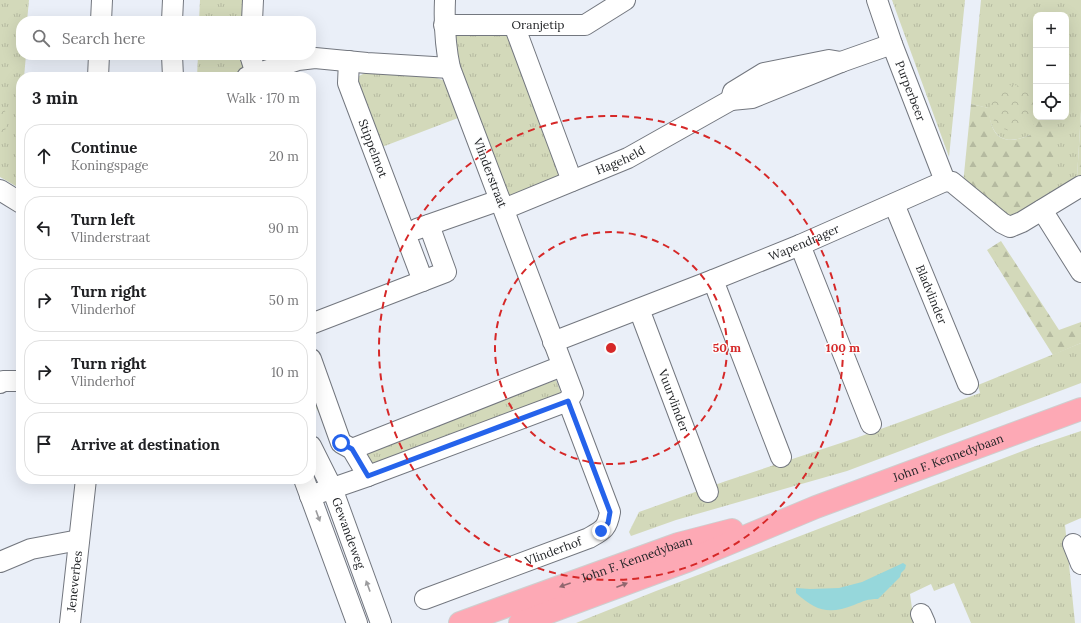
<!DOCTYPE html>
<meta charset="utf-8">
<style>
body{margin:0;font-family:Lora,serif;background:#f6f6f6;color:#202124}
.controls{position:absolute;right:12px;top:12px;display:grid;overflow:hidden;border-radius:8px;box-shadow:0 4px 16px #0002}
.controls button{width:36px;height:36px;display:grid;place-items:center;padding:0;border:0;border-bottom:1px solid #e0e0e0;background:#fff;color:#202124;font:20px sans-serif}
.stop{position:absolute;width:12px;height:12px;margin:-9px;border:3px solid #2563eb;border-radius:50%;background:#fff}
.stop.end{background:#2563eb;border-color:#fff;box-shadow:0 1px 4px #0008}
.list{margin:0;padding:0;list-style:none}
h2{display:flex;justify-content:space-between;align-items:center;height:52px;margin:0;padding:0 16px;font-size:17px}
h2 small{font-size:13px;font-weight:400;color:#757577}
.list li{display:grid;grid-template-columns:26px 1fr auto;gap:12px;align-items:center;box-sizing:border-box;height:64px;margin:0 8px 8px;padding:0 8px;border:1px solid #e0e0e0;border-radius:16px}
.list b{display:block;font-size:15px;white-space:nowrap}
.list p{margin:0;font-size:13px;white-space:nowrap;color:#757577}
.list em{font-size:13px;font-style:normal;color:#757577}
.icon{flex:none;width:22px;height:22px;fill:none;stroke:currentColor;stroke-width:2;stroke-linecap:round;stroke-linejoin:round}
.map{position:relative;flex:none;width:1081px;height:623px;overflow:hidden}
.search{position:absolute;background:#fff;box-shadow:0 4px 16px #0002;left:16px;top:16px;width:300px;height:44px;display:flex;align-items:center;gap:10px;box-sizing:border-box;padding:0 14px;border-radius:16px;color:#757577;font-size:15px}
.panel{position:absolute;background:#fff;box-shadow:0 4px 16px #0002;left:16px;top:72px;width:300px;height:412px;border-radius:16px}
.map>svg:first-child{display:block}
</style>
<div class="map">
<svg width="1081" height="623" viewBox="0 0 1081 623">
<defs>
<pattern id="grass-tufts" width="24" height="20" patternUnits="userSpaceOnUse"><rect width="24" height="20" fill="#d3d9ba"/><path d="M3 7l-1-3M5 7V3M7 7l1-3M15 17l-1-3M17 17v-4M19 17l1-3" fill="none" stroke="#b5baa0"/></pattern>
<pattern id="forest-firs" width="22" height="20" patternUnits="userSpaceOnUse"><rect width="22" height="20" fill="#d3d9ba"/><path d="M5 1l3.5 6h-7zM16 11l3.5 6h-7z" fill="#b5baa0"/></pattern>
<pattern id="park-crowns" width="20" height="18" patternUnits="userSpaceOnUse"><rect width="20" height="18" fill="#d3d9ba"/><path d="M2 6a3 3 0 1 1 6 0M12 15a3 3 0 1 1 6 0" fill="none" stroke="#b5baa0"/></pattern>
</defs>
<rect width="100%" height="100%" fill="#eaeff8"/>
<path fill="url(#grass-tufts)" fill-rule="evenodd" d="M 0,0 L 29,0 L 27,21 L 21,21 L 21,55 L 26,55 L 24,77 L 21,77 L 21,189 L 0,177 Z
M 200,0 L 248,0 L 246,21 L 199,21 Z
M 892,0 L 965,0 L 949,157 Z
M 981,0 L 1081,0 L 1081,111 L 1077,178 L 1050,196 L 1030,135 C 1002,147 991,136 988,108 L 971,104 ZM 1036,15 L 1066,15 L 1066,117 L 1036,117 Z
M 454,32 L 508,35 L 562,178 L 508,203 L 459,78 Z
M 198,55 L 244,55 L 243,68 L 238,77 L 197,77 Z
M 369,71 L 437,78 L 445,81 L 458,118 L 382,147 L 357,77 Z
M 1081,343 L 1081,383 L 847,471 L 676,520 L 631,536 L 629,532 L 639,512 L 726,481 L 856,438 L 980,393 L 978,385 Z
M 556,380 L 562,395 L 375,469 L 361,454 Z
M 311,387 L 325,424 L 311,399 Z
M 1081,431 L 1081,518 L 1065,525 L 1075,623 L 971,623 L 954,583 L 934,591 L 931,584 L 910,594 L 914,623 L 576,623 L 656,591 L 1033,447 Z"/>
<path fill="url(#forest-firs)" d="M 971,104 L 989,108 C 990,136 1002,147 1030,135 L 1035,120 L 1057,119 L 1050,196 L 1014,220 L 963,184 Z
M 1081,111 L 1081,175 L 1077,178 Z
M 1001,241 L 1059,330 L 1081,322 L 1081,343 L 1053,355 L 987,250 Z"/>
<path fill="url(#park-crowns)" d="M990 108a23 23 0 1 1 46 0a23 23 0 1 1-46 0Z
M 0,105 C 11,115 9,128 0,137 Z"/>
<path fill="#96d7db" d="M 903,563 L 906,565 L 905,569 L 901,573 L 900,577 L 878,599 C 867,599 864,601 854,605 C 829,615 816,611 796,593 L 796,588 L 810,589 L 839,588 L 862,582 Z"/>
<g fill="none" stroke-linecap="round" stroke-linejoin="round">
<g stroke="#73777f" stroke-width="22">
<g id="minor">
<path id="s1" d="M 877,0 L 892,44 L 945,181"/>
<path d="M 101,21 L 102,0"/>
<path d="M 172,21 L 173,0"/>
<path d="M 252,21 L 253,0"/>
<path id="s2" d="M 444,25 L 585,25 L 625,0"/>
<path d="M 514,25 L 572,181"/>
<path d="M 172,55 L 173,77"/>
<path d="M 829,60 L 841,62 L 752,98 L 731,100 L 733,92 L 764,73 Z"/>
<path id="s3" d="M 349,61 L 348,83 L 423,281"/>
<path d="M 841,62 L 892,44"/>
<path d="M 256,74 L 298,60 L 315,58 L 367,63 L 450,68"/>
<path d="M 98,77 L 99,55"/>
<path d="M 247,77 L 256,74 L 250,55"/>
<path d="M 0,190 L 21,203"/>
<path id="s4" d="M 894,204 L 968,384"/>
<path id="s5" d="M 504,209 L 628,158 L 731,100"/>
<path d="M 1042,210 L 1081,272"/>
<path d="M 417,229 L 500,200"/>
<path d="M 800,245 L 871,424"/>
<path d="M 713,280 L 781,457"/>
<path id="s6" d="M 639,309 L 708,492"/>
<path d="M 311,324 L 446,272 L 429,225"/>
<path id="s7" d="M 553,342 L 713,280 L 800,245 L 945,181 L 952,182 L 1002,223 L 1010,227 L 1022,222 L 1081,186"/>
<path d="M 311,359 L 341,443 L 352,449 L 368,476"/>
<path d="M 0,383 L 3,381 L 21,381"/>
<path id="s8" d="M 311,446 L 332,488 L 381,623"/>
<path d="M 352,449 L 562,366"/>
<path d="M 304,479 L 357,623"/>
<path d="M 310,496 L 368,476 L 568,401"/>
<path d="M 1073,544 L 1081,564"/>
<path d="M 0,562 L 31,549 L 79,540"/>
<path id="s9" d="M 425,599 L 589,538 C 603,530 607,529 610,512 L 568,401 L 573,393 L 450,68 C 445,45 444,24 445,0"/>
<path d="M 921,614 L 925,623"/>
<path id="s10" d="M 70,623 L 86,479"/>
</g>
</g>
<g stroke="#cecfcf" stroke-width="24">
<g id="major">
<path id="s11" d="M 460,623 L 678,544 L 732,530"/>
<path id="s12" d="M 520,623 L 687,561 L 816,507 L 1081,409"/>
</g>
</g>
<use href="#minor" stroke="#fff" stroke-width="20"/>
<use href="#major" stroke="#fda9b5" stroke-width="22"/>
</g>
<defs><path id="oneway-solid" d="M-6-.8H1V-3.2L6.5 0L1 3.2V.8H-6Z"/></defs>
<g fill="#9c9c9e">
<use href="#oneway-solid" transform="translate(318 516) rotate(70)"/>
<use href="#oneway-solid" transform="translate(368 586) rotate(-110)"/>
</g>
<g fill="#90666e">
<use href="#oneway-solid" transform="translate(565 585) rotate(160)"/>
<use href="#oneway-solid" transform="translate(622 585) rotate(-21)"/>
</g>
<g fill="none" stroke-linecap="round" stroke-linejoin="round">
<path stroke="#2563eb" stroke-width="5" d="M 341,443 L 352,449 L 368,476 L 568,401 L 610,512 L 608,523 L 601,531"/>
</g>
<g fill="none" stroke="#d62828" stroke-width="2" stroke-dasharray="7 5">
<circle cx="611" cy="348" r="116"/>
<circle cx="611" cy="348" r="232"/>
</g>
<g text-anchor="middle" stroke-width="3" stroke-linejoin="round" paint-order="stroke">
<g font-size="12" fill="#222427" stroke="#fbfcfd">
<text dy="4" stroke="none"><textPath href="#s2" startOffset="94">Oranjetip</textPath></text>
<text dy="4" stroke="none"><textPath href="#s1" startOffset="97">Purperbeer</textPath></text>
<text dy="4" stroke="none"><textPath href="#s3" startOffset="92">Stippelmot</textPath></text>
<text dy="4" stroke="none"><textPath href="#s5" startOffset="126">Hageheld</textPath></text>
<text transform="translate(490 173) rotate(69)" y="4">Vlinderstraat</text>
<text dy="4" stroke="none"><textPath href="#s7" startOffset="270">Wapendrager</textPath></text>
<text dy="4" stroke="none"><textPath href="#s4" startOffset="98">Bladvlinder</textPath></text>
<text dy="4" stroke="none"><textPath href="#s6" startOffset="98">Vuurvlinder</textPath></text>
<text dy="4" stroke="none"><textPath href="#s12" startOffset="459">John F. Kennedybaan</textPath></text>
<text dy="4" stroke="none"><textPath href="#s8" startOffset="95">Gewandeweg</textPath></text>
<text dy="4" stroke="none"><textPath href="#s9" startOffset="137">Vlinderhof</textPath></text>
<text dy="4" stroke="none"><textPath href="#s11" startOffset="188">John F. Kennedybaan</textPath></text>
<text dy="4" stroke="none"><textPath href="#s10" startOffset="42">Jeneverbes</textPath></text>
</g>
</g>
<circle cx="611" cy="348" r="6" fill="#d62828" stroke="#fbfcfd" stroke-width="2"/>
<g font-size="12" text-anchor="middle" font-weight="bold" fill="#d62828" stroke="#fbfcfd" stroke-width="3" stroke-linejoin="round" paint-order="stroke">
<text x="727" y="352">50 m</text>
<text x="843" y="352">100 m</text>
</g>
</svg>
<div class="controls">
<button>+</button>
<button>−</button>
<button><svg class="icon" aria-label="locate" viewBox="0 0 24 24"><circle cx="12" cy="12" r="6"/><path d="M12 2v4M12 18v4M2 12h4M18 12h4"/></svg></button>
</div>
<div class="stop" style="left:341px;top:443px"></div>
<div class="stop end" style="left:601px;top:531px"></div>
<div class="search"><svg class="icon" aria-label="search" viewBox="0 0 24 24"><circle cx="10" cy="10" r="6"/><path d="M15 15l6 6"/></svg>Search here</div>
<section class="panel">
<h2>3 min<small>Walk · 170 m</small></h2>
<ul class="list">
<li><svg class="icon" aria-label="ahead" viewBox="0 0 24 24"><path d="M12 20V5M6 11l6-6 6 6"/></svg><div><b>Continue</b><p>Koningspage</p></div><em>20 m</em></li>
<li><svg class="icon" aria-label="left" viewBox="0 0 24 24"><path d="M17 20v-9H6M10 6l-5 5 5 5"/></svg><div><b>Turn left</b><p>Vlinderstraat</p></div><em>90 m</em></li>
<li><svg class="icon" aria-label="right" viewBox="0 0 24 24"><path d="M7 20v-9h11M14 6l5 5-5 5"/></svg><div><b>Turn right</b><p>Vlinderhof</p></div><em>50 m</em></li>
<li><svg class="icon" aria-label="right" viewBox="0 0 24 24"><path d="M7 20v-9h11M14 6l5 5-5 5"/></svg><div><b>Turn right</b><p>Vlinderhof</p></div><em>10 m</em></li>
<li><svg class="icon" aria-label="arrive" viewBox="0 0 24 24"><path d="M6 21V4h12l-3 4 3 4H6"/></svg><div><b>Arrive at destination</b></div></li>
</ul>
</section>
</div>
